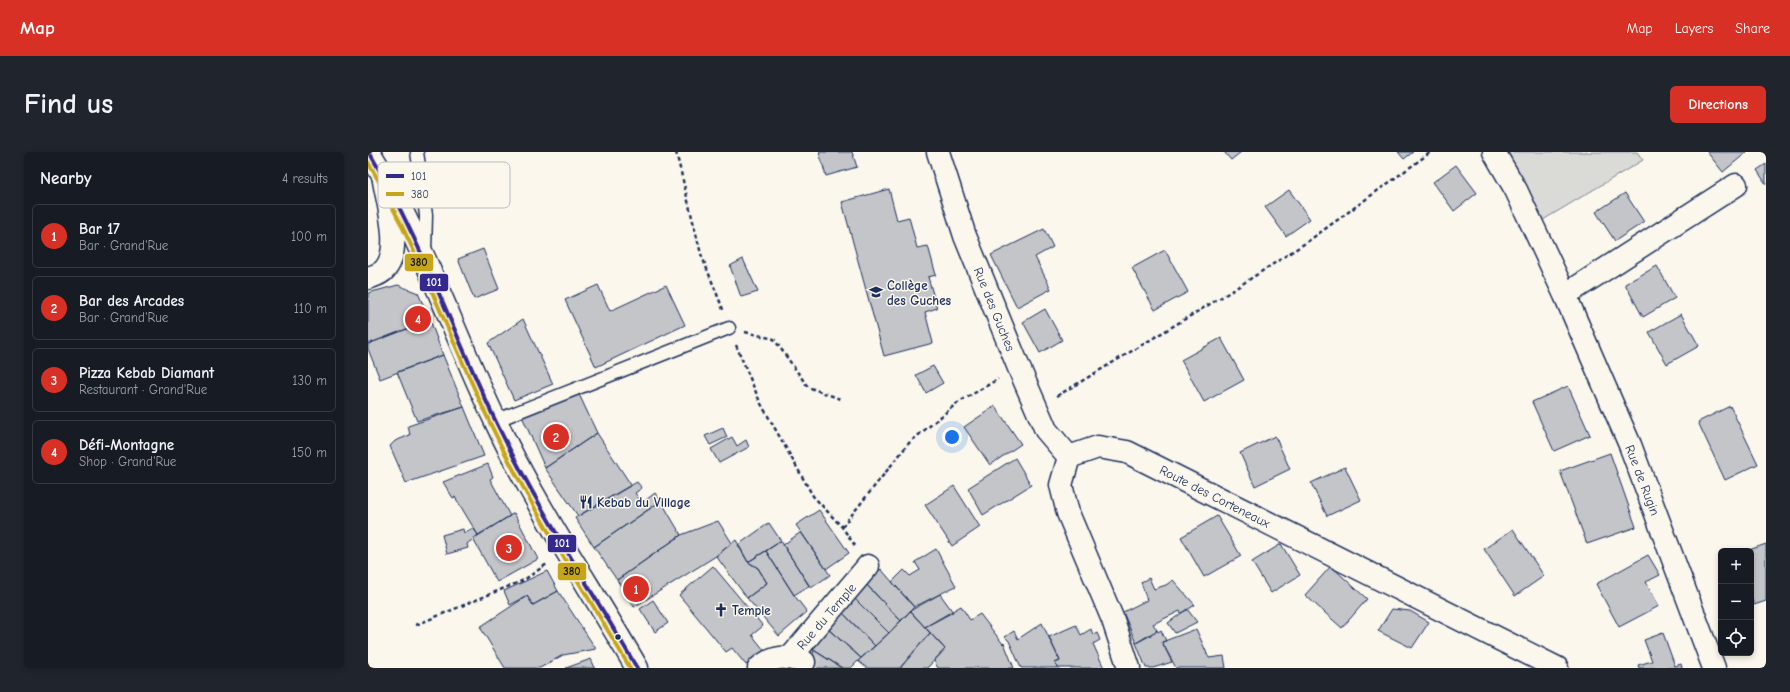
<!DOCTYPE html>
<meta charset="utf-8">
<style>
body{margin:0;font-family:"Comic Neue",sans-serif;background:#20242c;color:#f1f3f6}
.controls{position:absolute;right:12px;bottom:12px;display:grid;overflow:hidden;border-radius:6px;box-shadow:0 2px 6px #0003}
.controls button{width:36px;height:36px;display:grid;place-items:center;padding:0;border:0;border-bottom:1px solid #363941;background:#171b24;color:#f1f3f6;font:20px sans-serif}
.you{position:absolute;left:584px;top:285px;width:14px;height:14px;margin:-10px;border:3px solid #fff;border-radius:50%;background:#1a73e8;box-shadow:0 0 0 6px #1a73e833}
.badge{display:grid;place-items:center;width:26px;height:26px;border-radius:50%;background:#d93025;color:#fff;font-size:13px;font-weight:700}
.pin{position:absolute;translate:-50% -50%;border:2px solid #fff;box-shadow:0 1px 4px #0006}
.list{margin:0;padding:0;list-style:none}
h2{display:flex;justify-content:space-between;align-items:center;height:52px;margin:0;padding:0 16px;font-size:17px}
h2 small{font-size:13px;font-weight:400;color:#9ea1a6}
.list li{display:grid;grid-template-columns:26px 1fr auto;gap:12px;align-items:center;box-sizing:border-box;height:64px;margin:0 8px 8px;padding:0 8px;border:1px solid #363941;border-radius:6px}
.list b{display:block;font-size:15px;white-space:nowrap}
.list p{margin:0;font-size:13px;white-space:nowrap;color:#9ea1a6}
.list em{font-size:13px;font-style:normal;color:#9ea1a6}
.icon{flex:none;width:22px;height:22px;fill:none;stroke:currentColor;stroke-width:2;stroke-linecap:round;stroke-linejoin:round}
.map{position:relative;flex:none;width:1398px;height:516px;overflow:hidden;border-radius:6px}
header{display:flex;align-items:center;gap:24px;box-sizing:border-box;height:56px;padding:0 20px;background:#d93025;color:#fff}
header strong{font-size:19px}
nav{display:flex;gap:22px;margin-inline-start:auto;font-size:14px}
.intro{display:flex;align-items:center;justify-content:space-between;box-sizing:border-box;height:96px;padding:0 24px}
h1{margin:0;font-size:28px}
.button{padding:10px 18px;border-radius:6px;background:#d93025;color:#fff;font-size:14px;font-weight:700}
main{display:flex;gap:24px;padding:0 24px}
aside{flex:1;background:#171b24;border-radius:6px;box-shadow:0 2px 6px #0003}
.map>svg:first-child{display:block}
</style>
<header>
<strong>Map</strong>
<nav><a>Map</a><a>Layers</a><a>Share</a></nav>
</header>
<div class="intro"><h1>Find us</h1><a class="button">Directions</a></div>
<main>
<aside>
<h2>Nearby<small>4 results</small></h2>
<ul class="list">
<li><span class="badge">1</span><div><b>Bar 17</b><p>Bar · Grand'Rue</p></div><em>100 m</em></li>
<li><span class="badge">2</span><div><b>Bar des Arcades</b><p>Bar · Grand'Rue</p></div><em>110 m</em></li>
<li><span class="badge">3</span><div><b>Pizza Kebab Diamant</b><p>Restaurant · Grand'Rue</p></div><em>130 m</em></li>
<li><span class="badge">4</span><div><b>Défi-Montagne</b><p>Shop · Grand'Rue</p></div><em>150 m</em></li>
</ul>
</aside>
<div class="map">
<svg width="1398" height="516" viewBox="0 0 1398 516">
<rect width="100%" height="100%" fill="#fbf7ec"/>
<filter id="ink" filterUnits="userSpaceOnUse"><feTurbulence type="fractalNoise" baseFrequency=".025" numOctaves="2"/><feDisplacementMap in="SourceGraphic" scale="8" xChannelSelector="R" yChannelSelector="G"/><feConvolveMatrix kernelMatrix="1 2 1 2 8 2 1 2 1" color-interpolation-filters="sRGB"/></filter>
<g filter="url(#ink)">
<path fill="#dadad7" stroke="#7a849a" d="M 1140,0 L 1269,0 L 1275,8 L 1175,68 Z"/>
<path fill="#c3c5c9" stroke="#1b2f5e" d="M 451,0 L 484,0 L 489,15 L 458,24 Z
M 856,0 L 873,0 L 863,8 Z
M 1030,0 L 1045,0 L 1036,7 Z
M 1339,0 L 1379,0 L 1355,20 Z
M 1398,12 L 1398,32 L 1389,18 Z
M 1088,13 L 1109,41 L 1086,59 L 1065,30 Z
M 521,37 L 529,68 L 541,65 L 549,96 L 560,94 L 568,123 L 560,125 L 569,156 L 557,160 L 565,191 L 516,204 L 474,50 Z
M 921,38 L 942,67 L 918,84 L 897,55 Z
M 1257,41 L 1276,70 L 1247,89 L 1228,60 Z
M 676,77 L 685,95 L 667,105 L 683,137 L 649,155 L 623,103 Z
M 115,97 L 131,137 L 106,147 L 90,107 Z
M 797,98 L 820,140 L 787,158 L 764,116 Z
M 375,107 L 390,140 L 373,145 L 362,114 Z
M 1289,114 L 1307,146 L 1275,165 L 1257,132 Z
M 30,133 L 50,141 L 62,168 L 0,192 L 0,141 Z
M 230,133 L 242,159 L 298,133 L 317,173 L 228,215 L 197,148 Z
M 677,157 L 694,188 L 672,201 L 655,170 Z
M 1313,162 L 1331,194 L 1299,212 L 1281,180 Z
M 155,167 L 185,232 L 146,248 L 120,191 Z
M 62,168 L 75,203 L 12,227 L 0,197 L 0,192 Z
M 853,186 L 876,228 L 836,250 L 813,208 Z
M 75,203 L 96,255 L 49,269 L 29,220 Z
M 565,214 L 575,231 L 558,241 L 548,223 Z
M 1200,234 L 1222,283 L 1186,299 L 1164,250 Z
M 210,240 L 229,281 L 177,316 L 153,262 Z
M 627,254 L 653,292 L 622,313 L 596,275 Z
M 1362,254 L 1390,312 L 1357,328 L 1330,270 Z
M 96,255 L 116,304 L 38,331 L 22,294 L 27,289 L 42,283 L 40,274 Z
M 355,276 L 359,285 L 342,293 L 337,284 Z
M 229,281 L 263,333 L 210,364 L 177,316 Z
M 907,284 L 922,317 L 887,334 L 872,301 Z
M 364,285 L 369,294 L 378,288 L 381,295 L 351,311 L 343,297 Z
M 1242,301 L 1268,375 L 1219,392 L 1192,319 Z
M 647,306 L 663,333 L 615,363 L 600,336 Z
M 120,312 L 125,325 L 122,327 L 142,364 L 110,383 L 87,345 L 85,346 L 75,330 Z
M 977,315 L 993,348 L 959,364 L 943,331 Z
M 269,330 L 274,336 L 267,341 L 274,351 L 287,341 L 293,349 L 226,395 L 207,366 Z
M 586,334 L 612,375 L 584,394 L 557,353 Z
M 293,349 L 313,383 L 249,428 L 226,395 Z
M 451,358 L 481,401 L 458,417 L 428,373 Z
M 146,361 L 170,407 L 129,430 L 105,387 Z
M 849,364 L 873,404 L 836,425 L 813,385 Z
M 350,369 L 364,391 L 348,404 L 266,455 L 249,428 L 313,383 Z
M 401,371 L 413,389 L 380,410 L 370,393 Z
M 105,376 L 110,383 L 99,392 L 100,396 L 79,402 L 74,383 L 95,377 L 96,381 Z
M 1145,377 L 1176,424 L 1147,444 L 1116,397 Z
M 433,380 L 462,423 L 443,436 L 415,393 Z
M 368,388 L 380,410 L 390,416 L 399,431 L 379,446 L 348,404 Z
M 413,389 L 441,434 L 426,443 L 398,399 Z
M 913,392 L 932,423 L 903,441 L 884,410 Z
M 1398,392 L 1398,449 L 1386,453 L 1383,445 L 1383,399 L 1378,399 Z
M 568,397 L 588,434 L 546,455 L 524,430 L 536,418 L 542,424 L 552,418 L 547,410 Z
M 398,399 L 426,443 L 439,460 L 411,484 L 379,446 L 399,431 L 390,416 L 380,410 Z
M 1280,403 L 1292,423 L 1278,430 L 1291,454 L 1251,475 L 1228,432 Z
M 345,414 L 395,474 L 384,483 L 396,498 L 378,513 L 364,496 L 358,500 L 311,443 Z
M 963,414 L 999,447 L 974,476 L 937,443 Z
M 513,417 L 546,455 L 533,469 L 498,432 Z
M 179,419 L 190,439 L 165,453 L 159,444 L 142,453 L 136,439 Z
M 781,426 L 786,437 L 798,433 L 805,428 L 827,453 L 819,458 L 813,461 L 812,459 L 785,472 L 789,478 L 787,481 L 768,491 L 755,460 L 779,448 L 773,430 Z
M 498,432 L 533,469 L 521,481 L 486,446 Z
M 190,439 L 228,497 L 195,503 L 172,516 L 137,516 L 112,475 L 159,444 L 165,453 Z
M 572,442 L 585,460 L 557,475 L 542,459 Z
M 486,446 L 521,481 L 507,494 L 474,460 Z
M 285,448 L 300,471 L 287,480 L 272,457 Z
M 593,454 L 602,468 L 612,462 L 635,492 L 636,491 L 646,516 L 570,516 L 566,509 L 577,497 L 557,475 Z
M 819,457 L 829,470 L 807,481 L 800,471 Z
M 1024,457 L 1042,459 L 1061,470 L 1044,496 L 1010,479 Z
M 542,459 L 562,481 L 532,516 L 499,516 L 490,509 L 521,481 Z
M 474,460 L 507,494 L 493,506 L 460,477 Z
M 674,471 L 692,509 L 687,511 L 690,516 L 653,516 L 641,489 L 637,485 L 646,479 L 650,487 Z
M 708,473 L 713,483 L 723,477 L 725,483 L 729,481 L 732,488 L 725,492 L 736,516 L 690,516 L 687,511 L 692,509 L 681,485 Z
M 460,477 L 493,506 L 483,516 L 474,516 L 444,497 Z
M 828,477 L 841,506 L 856,504 L 858,516 L 808,516 L 794,490 Z
M 789,478 L 790,480 L 793,478 L 798,489 L 794,490 L 804,510 L 785,516 L 778,516 L 768,491 Z
M 562,481 L 577,497 L 559,516 L 532,516 Z
M 1295,481 L 1307,514 L 1313,512 L 1314,516 L 1271,516 L 1270,513 L 1284,509 L 1276,488 Z
M 444,497 L 474,516 L 433,516 L 446,500 Z
M 223,507 L 227,516 L 198,516 Z"/>
<g fill="none" stroke-linecap="round" stroke-linejoin="round">
<path stroke="#cecfd0" stroke-width="22" stroke-dasharray="22 11" stroke-linecap="butt" d="M 437,511 L 449,516"/>
<g stroke="#1b2f5e" stroke-width="15">
<path id="lane" d="M 49,0 L 58,63 L 57,99
M 127,269 L 361,176"/>
</g>
<g stroke="#1b2f5e" stroke-width="25">
<path id="street" d="M 570,0 L 597,84 L 651,216 L 678,278 L 701,305
M 1126,0 L 1148,38 L 1197,143 L 1262,293 L 1346,516
M 0,126 C 6,124 13,122 17,117 C 34,98 20,52 16,29
M 1197,143 L 1368,33
M 701,305 L 730,295 L 759,300 L 1189,516
M 701,305 L 693,333 L 700,361 L 745,468 L 761,516
M 422,506 L 500,414
M 391,516 C 407,503 417,504 436,510"/>
</g>
<g stroke="#1b2f5e" stroke-width="25">
<path id="primary" d="M 1,0 C 54,85 85,181 128,270 C 168,356 222,434 269,516"/>
</g>
<path stroke="#1b2f5e" stroke-width="2.5" stroke-dasharray="4 3" stroke-linecap="butt" d="M 308,0 L 333,102 L 356,160
M 377,180 L 406,187 L 440,235 L 475,248
M 368,193 L 392,250 L 445,344 L 474,375 L 488,395
M 689,244 L 862,140 L 939,90 L 1063,0
M 474,375 L 541,291 L 588,252 L 630,227
M 48,473 L 156,428 L 179,412"/>
<use href="#lane" stroke="#fbf7ec" stroke-width="12"/>
<use href="#street" stroke="#fbf7ec" stroke-width="22"/>
<use href="#primary" stroke="#fbf7ec" stroke-width="22"/>
<g stroke="#fbf7ec" stroke-width="7">
<path id="bus-1" d="M 1,0 C 52,86 85,180 128,270 C 169,355 221,434 269,516"/>
</g>
<g stroke="#fbf7ec" stroke-width="7">
<path id="bus-2" d="M 0,10 C 49,94 81,185 123,273 C 163,357 215,435 262,516"/>
</g>
<use href="#bus-1" stroke="#352990" stroke-width="4"/>
<use href="#bus-2" stroke="#c6a518" stroke-width="4"/>
</g>
</g>
<defs>
<g id="school-bare" transform="scale(1.08)"><path d="M0-5L7-2L0 1L-7-2ZM-4 1L0 2.5L4 1V4Q0 6-4 4Z" fill="#1b2f5e" stroke="#fbf7ec" stroke-width="2.5" paint-order="stroke"/></g>
<g id="restaurant-bare" transform="scale(1.08)"><path d="M-5-6h1v4h1v-4h1v4h1v-4h1v5L-1.5 .5V6h-2V.5L-5-1ZM5-6V6H3V1.5H1.5Q1.5-4 5-6Z" fill="#1b2f5e" stroke="#fbf7ec" stroke-width="2.5" paint-order="stroke"/></g>
<g id="church-bare" transform="scale(1.08)"><path d="M-1.2-6h2.4v3.5h3.3v2.4h-3.3V6h-2.4V-.1h-3.3v-2.4h3.3Z" fill="#1b2f5e" stroke="#fbf7ec" stroke-width="2.5" paint-order="stroke"/></g>
</defs>
<g fill-rule="evenodd">
<use href="#school-bare" x="508" y="140"/>
<use href="#restaurant-bare" x="218" y="350"/>
<use href="#church-bare" x="353" y="458"/>
</g>
<circle fill="#1b2f5e" stroke="#fbf7ec" stroke-width="1.5" cx="250" cy="485" r="3.5"/>
<g text-anchor="middle" stroke-width="3" stroke-linejoin="round" paint-order="stroke">
<g font-size="13" font-weight="bold" fill="#1b2f5e" stroke="#fbf7ec" text-anchor="start">
<text x="519" y="138">Collège<tspan x="519" dy="15">des Guches</tspan></text>
<text x="229" y="355">Kebab du Village</text>
<text x="364" y="463">Temple</text>
</g>
<g font-size="13" fill="#1b2f5e" stroke="#fbf7ec">
<text transform="translate(627 157) rotate(68)" y="5">Rue des Guches</text>
<text transform="translate(1275 328) rotate(69)" y="5">Rue de Rugin</text>
<text transform="translate(847 344) rotate(27)" y="5">Route des Corteneaux</text>
<text transform="translate(458 464) rotate(-49)" y="5">Rue du Temple</text>
</g>
</g>
<rect x="10" y="10" width="132" height="46" rx="6" fill="#fbf7ec" stroke="#b8bbc1" stroke-width="1"/>
<rect x="18" y="22" width="18" height="4" fill="#352990"/>
<rect x="18" y="40" width="18" height="4" fill="#c6a518"/>
<g font-size="11" fill="#1b2f5e">
<text x="43" y="28">101</text>
<text x="43" y="46">380</text>
</g>
<g stroke="#fbf7ec" stroke-width="1.5">
<rect x="36" y="101" width="30" height="19" rx="4" fill="#c6a518"/>
<rect x="51" y="121" width="30" height="19" rx="4" fill="#352990"/>
<rect x="179" y="382" width="30" height="19" rx="4" fill="#352990"/>
<rect x="189" y="410" width="30" height="19" rx="4" fill="#c6a518"/>
</g>
<g font-size="11" text-anchor="middle" font-weight="bold" fill="#fff">
<text x="66" y="134">101</text>
<text x="194" y="395">101</text>
</g>
<g font-size="11" text-anchor="middle" font-weight="bold" fill="#111">
<text x="51" y="114">380</text>
<text x="204" y="423">380</text>
</g>
</svg>
<div class="controls">
<button>+</button>
<button>−</button>
<button><svg class="icon" aria-label="locate" viewBox="0 0 24 24"><circle cx="12" cy="12" r="6"/><path d="M12 2v4M12 18v4M2 12h4M18 12h4"/></svg></button>
</div>
<div class="you"></div>
<div class="pin badge" style="left:268px;top:437px">1</div>
<div class="pin badge" style="left:188px;top:285px">2</div>
<div class="pin badge" style="left:141px;top:396px">3</div>
<div class="pin badge" style="left:50px;top:167px">4</div>
</div>
</main>
